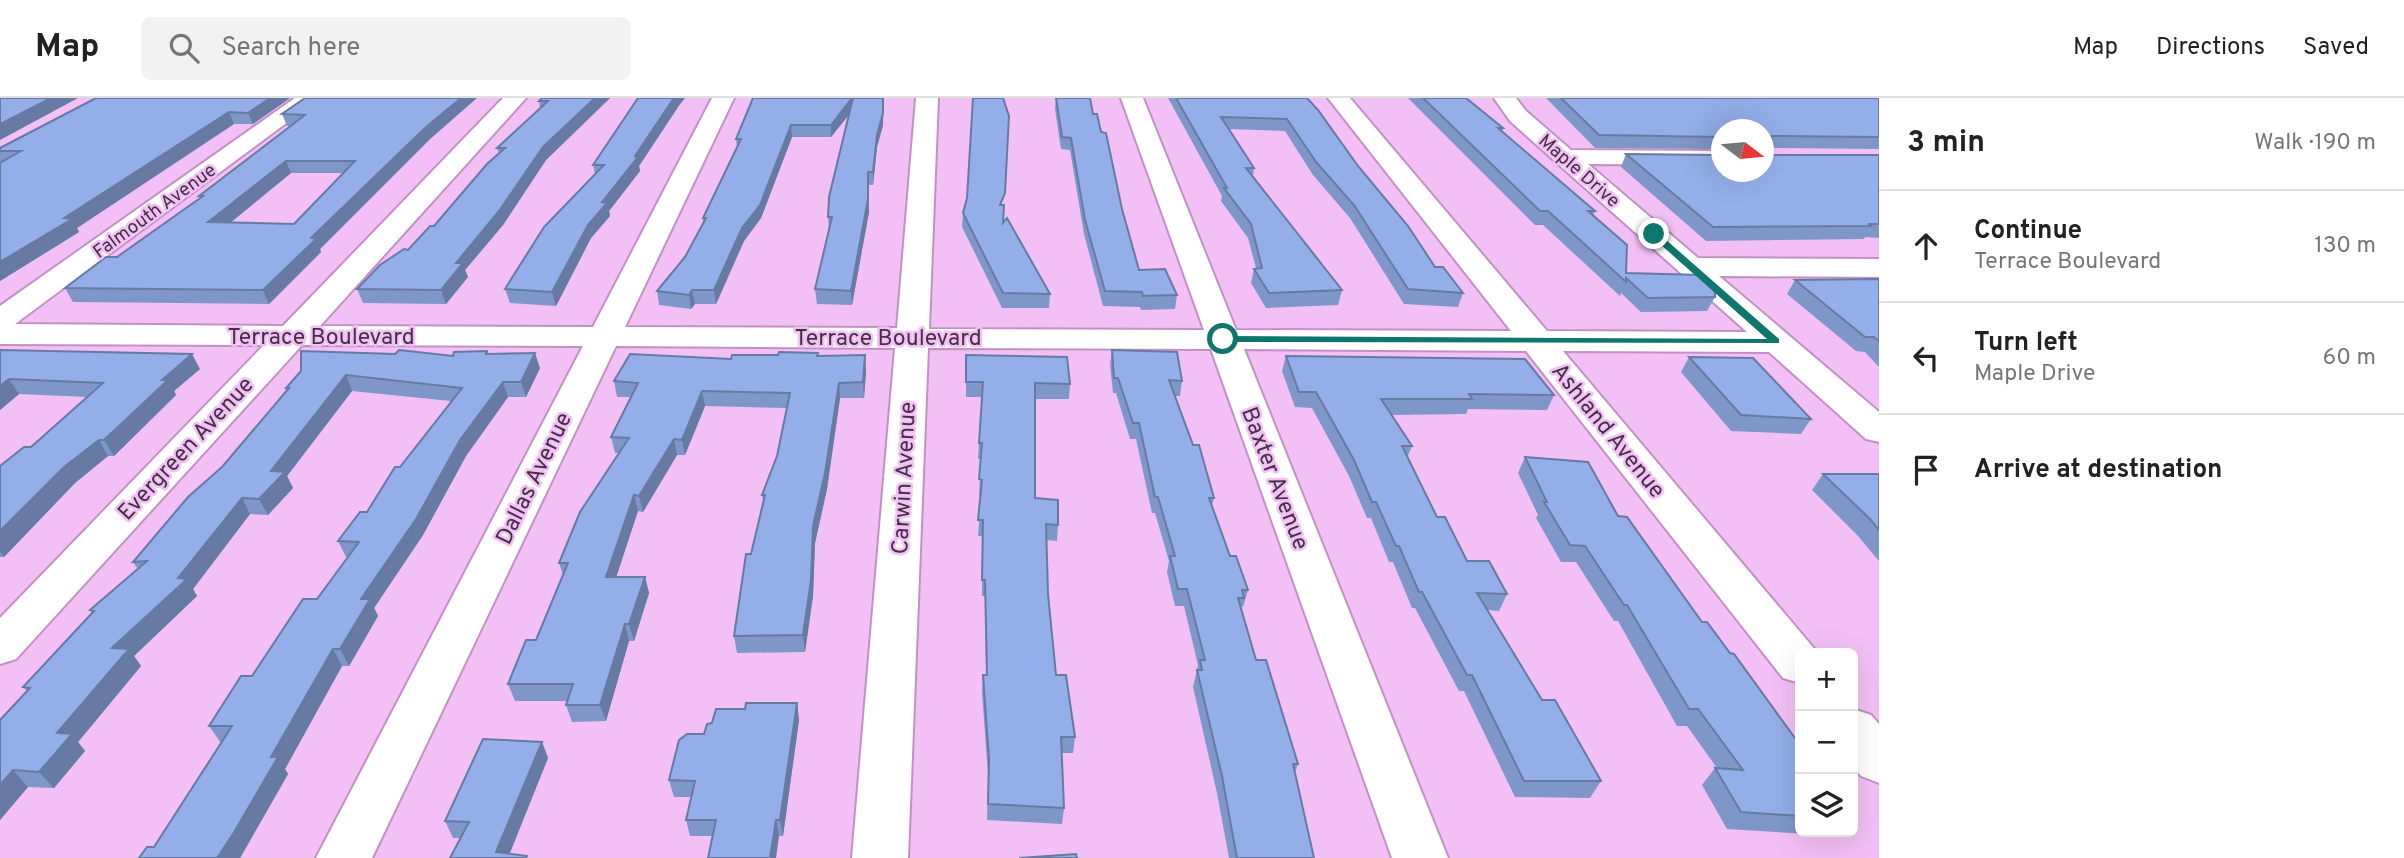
<!DOCTYPE html>
<meta charset="utf-8">
<style>
body{margin:0;font-family:Overpass,sans-serif;background:#f2f2f2;color:#222}
.controls{position:absolute;right:21px;bottom:21px;display:grid;overflow:hidden;border-radius:10px;box-shadow:0 7px 28px #0002}
.controls button{width:63px;height:63px;display:grid;place-items:center;padding:0;border:0;border-bottom:2px solid #e0e0e0;background:#fff;color:#222;font:35px sans-serif}
.compass{position:absolute;left:1711px;top:21px;width:63px;height:63px;border-radius:50%;background:#fff;box-shadow:0 7px 28px #0002;rotate:106deg}
.stop{position:absolute;width:21px;height:21px;margin:-16px;border:5px solid #0f766e;border-radius:50%;background:#fff}
.stop.end{background:#0f766e;border-color:#fff;box-shadow:0 2px 7px #0008}
.list{margin:0;padding:0;list-style:none}
h2{display:flex;justify-content:space-between;align-items:center;height:91px;margin:0;padding:0 28px;font-size:30px}
h2 small{font-size:23px;font-weight:400;color:#767676}
.list li{display:grid;grid-template-columns:46px 1fr auto;gap:21px;align-items:center;box-sizing:border-box;height:112px;padding:0 28px;border-top:2px solid #e0e0e0}
.list b{display:block;font-size:26px;white-space:nowrap}
.list p{margin:0;font-size:23px;white-space:nowrap;color:#767676}
.list em{font-size:23px;font-style:normal;color:#767676}
.icon{flex:none;width:38px;height:38px;fill:none;stroke:currentColor;stroke-width:2;stroke-linecap:round;stroke-linejoin:round}
.map{position:relative;flex:none;width:1879px;height:760px;overflow:hidden}
header{display:flex;align-items:center;gap:42px;box-sizing:border-box;height:98px;padding:0 35px;background:#fff;border-bottom:2px solid #e0e0e0}
header strong{font-size:33px}
nav{display:flex;gap:38px;margin-inline-start:auto;font-size:24px}
.search{width:490px;height:63px;background:#f2f2f2;display:flex;align-items:center;gap:18px;box-sizing:border-box;padding:0 24px;border-radius:10px;color:#767676;font-size:26px}
main{display:flex}
aside{flex:1;background:#fff}
.map>svg:first-child{display:block}
</style>
<header>
<strong>Map</strong>
<div class="search"><svg class="icon" aria-label="search" viewBox="0 0 24 24"><circle cx="10" cy="10" r="6"/><path d="M15 15l6 6"/></svg>Search here</div>
<nav><a>Map</a><a>Directions</a><a>Saved</a></nav>
</header>
<main>
<div class="map">
<svg width="1879" height="760" viewBox="0 0 1879 760">
<rect width="100%" height="100%" fill="#f3c0f5"/>
<g fill="none" stroke-linecap="round" stroke-linejoin="round">
<g stroke="#c291c4" stroke-width="4">
<path id="minor" d="M 295,0 L 320,0 L 15,226 L 283,228 L 503,0 L 526,0 L 320,228 L 593,229 L 712,0 L 734,0 L 625,229 L 897,230 L 916,0 L 938,0 L 929,231 L 1204,232 L 1121,0 L 1143,0 L 1236,232 L 1511,233 L 1328,0 L 1350,0 L 1547,233 L 1747,234 L 1510,23 L 1494,0 L 1516,0 L 1526,13 L 1571,52 L 1722,53 L 1722,67 L 1588,66 L 1698,160 L 1879,161 L 1879,179 L 1719,178 L 1879,314 L 1879,344 L 1866,341 L 1769,254 L 1563,253 L 1817,554 L 1800,555 L 1800,585 L 1783,580 L 1526,253 L 1244,251 L 1448,760 L 1392,760 L 1211,251 L 928,250 L 908,760 L 852,760 L 895,250 L 616,248 L 372,760 L 316,760 L 583,248 L 302,247 L 16,561 L 0,566 L 0,520 L 264,247 L 0,246 L 0,208 Z
M 1853,611 L 1871,617 L 1879,626 L 1879,685 L 1861,678 L 1853,668 Z"/>
</g>
<use href="#minor" fill="#fff" fill-rule="evenodd"/>
</g>
<path fill="#7e96c8" fill-rule="evenodd" d="M 96,0 L 290,0 L 253,26 L 234,26 L 77,130 L 79,134 L 0,183 L 0,50 Z
M 305,0 L 429,42 L 320,151 L 321,154 L 269,206 L 73,204 L 65,190 L 117,159 L 200,100 L 199,98 L 291,28 L 287,28 L 282,16 ZM 291,75 L 343,75 L 294,126 L 230,125 Z
M 610,0 L 546,62 L 503,127 L 465,172 L 468,179 L 446,206 L 363,205 L 357,191 L 408,152 L 434,128 L 499,55 L 497,50 L 540,10 L 539,3 Z
M 884,0 L 883,27 L 877,49 L 873,87 L 869,87 L 869,114 L 852,207 L 817,206 L 815,191 L 829,133 L 828,119 L 849,17 L 831,39 L 792,39 L 761,120 L 744,143 L 716,206 L 695,206 L 691,211 L 659,207 L 657,193 L 685,159 L 703,124 L 703,120 L 737,49 L 736,41 Z
M 1056,0 L 1093,16 L 1122,111 L 1139,172 L 1177,197 L 1175,211 L 1141,212 L 1140,209 L 1103,208 L 1084,136 L 1070,52 L 1061,51 L 1055,11 Z
M 1168,0 L 1307,0 L 1435,169 L 1463,195 L 1458,209 L 1404,206 L 1350,120 L 1313,77 L 1285,33 L 1229,31 L 1254,70 L 1253,78 L 1342,192 L 1338,207 L 1266,210 L 1251,185 L 1254,171 L 1256,170 L 1248,140 L 1221,103 L 1222,98 Z
M 1408,0 L 1466,0 L 1503,30 L 1502,34 L 1595,113 L 1593,118 L 1626,175 L 1715,199 L 1707,213 L 1641,214 L 1621,195 L 1620,198 L 1543,127 L 1535,127 Z
M 1546,0 L 1879,0 L 1879,51 L 1768,50 L 1768,55 L 1770,57 L 1879,57 L 1879,140 L 1865,139 L 1864,141 L 1706,143 L 1621,69 L 1626,56 L 1763,74 L 1721,32 L 1721,51 L 1595,50 Z
M 678,9 L 639,68 L 640,73 L 609,113 L 610,118 L 591,140 L 556,208 L 510,205 L 505,191 L 595,76 L 593,67 Z
M 963,115 L 1003,125 L 1050,196 L 1049,210 L 1002,210 L 962,129 Z
M 1879,181 L 1879,269 L 1865,254 L 1856,253 L 1787,196 L 1795,182 Z
M 0,252 L 200,271 L 174,293 L 176,297 L 114,358 L 108,358 L 75,385 L 4,459 L 0,459 L 0,368 L 31,349 L 87,299 L 19,296 L 0,312 Z
M 1112,252 L 1182,283 L 1180,298 L 1175,298 L 1214,400 L 1212,407 L 1230,458 L 1248,492 L 1243,509 L 1241,508 L 1241,510 L 1256,562 L 1298,666 L 1295,674 L 1314,760 L 1229,760 L 1217,695 L 1193,589 L 1198,567 L 1184,508 L 1175,508 L 1167,474 L 1169,463 L 1155,415 L 1152,415 L 1136,341 L 1130,341 L 1116,295 L 1113,295 L 1110,267 Z
M 487,253 L 488,256 L 540,270 L 526,299 L 508,299 L 466,358 L 423,437 L 374,510 L 378,518 L 349,568 L 342,568 L 285,671 L 288,676 L 240,760 L 139,760 L 154,749 L 221,645 L 209,628 L 317,501 L 348,459 L 346,459 L 338,443 L 367,414 L 451,303 L 352,293 L 287,378 L 293,390 L 268,417 L 250,416 L 193,491 L 197,498 L 134,558 L 141,568 L 78,644 L 85,653 L 54,690 L 28,689 L 0,722 L 27,593 L 23,589 L 92,515 L 90,512 L 138,471 L 133,464 L 222,369 L 287,292 L 286,290 L 301,273 Z
M 865,257 L 866,273 L 864,300 L 840,300 L 827,391 L 815,445 L 813,498 L 805,554 L 737,555 L 734,538 L 763,403 L 762,397 L 777,358 L 787,310 L 705,308 L 685,357 L 677,357 L 643,414 L 638,413 L 616,479 L 645,479 L 649,495 L 634,543 L 629,543 L 606,623 L 572,624 L 566,607 L 567,603 L 515,603 L 508,586 L 536,542 L 563,477 L 559,465 L 619,355 L 615,355 L 611,339 L 631,299 L 617,299 L 614,283 L 731,261 Z
M 966,257 L 1070,286 L 1069,301 L 1035,301 L 1035,400 L 1058,427 L 1057,443 L 1046,442 L 1048,496 L 1056,577 L 1075,639 L 1073,655 L 1062,655 L 1064,710 L 1062,726 L 987,722 L 988,677 L 982,594 L 983,577 L 986,577 L 985,498 L 982,498 L 982,438 L 978,438 L 981,398 L 979,397 L 981,361 L 978,361 L 979,345 L 982,299 L 966,299 Z
M 1286,258 L 1554,297 L 1547,312 L 1468,311 L 1466,316 L 1391,317 L 1412,348 L 1407,360 L 1437,419 L 1467,463 L 1507,496 L 1499,513 L 1487,512 L 1542,602 L 1601,683 L 1590,700 L 1515,699 L 1464,593 L 1459,593 L 1415,510 L 1412,510 L 1393,464 L 1389,464 L 1371,420 L 1367,420 L 1349,378 L 1312,310 L 1295,309 L 1282,273 Z
M 1689,259 L 1811,321 L 1801,336 L 1731,333 L 1681,274 Z
M 1525,359 L 1618,418 L 1702,524 L 1730,555 L 1800,647 L 1800,734 L 1843,734 L 1839,738 L 1727,731 L 1702,687 L 1715,670 L 1717,670 L 1687,628 L 1677,628 L 1618,523 L 1614,523 L 1576,464 L 1561,464 L 1536,420 L 1538,417 L 1518,375 Z
M 1823,376 L 1879,377 L 1879,463 L 1858,438 L 1812,392 Z
M 797,605 L 799,622 L 783,738 L 690,738 L 686,722 L 691,699 L 674,699 L 669,682 L 712,625 L 745,611 Z
M 542,644 L 548,660 L 509,756 L 450,760 L 460,740 L 453,740 L 445,723 Z"/>
<path fill="#677aa3" d="M 51,0 L 78,0 L 0,42 L 0,26 Z
M 270,0 L 290,0 L 253,26 L 248,15 Z
M 461,0 L 477,0 L 429,42 L 320,151 L 321,154 L 269,206 L 263,192 L 311,140 L 425,30 Z
M 595,0 L 610,0 L 546,62 L 503,127 L 465,172 L 468,179 L 446,206 L 441,192 L 456,165 L 543,49 Z
M 674,0 L 685,0 L 678,9 L 639,68 L 640,73 L 609,113 L 610,118 L 591,140 L 556,208 L 552,194 L 588,127 Z
M 852,0 L 854,10 L 831,39 L 831,27 Z
M 883,0 L 883,27 L 877,49 L 873,87 L 873,74 L 877,37 Z
M 229,14 L 234,26 L 77,130 L 79,134 L 0,183 L 0,164 L 64,120 Z
M 791,27 L 792,39 L 761,120 L 744,143 L 716,206 L 714,192 Z
M 286,63 L 291,75 L 214,138 L 208,124 Z
M 868,74 L 869,114 L 852,207 L 851,193 Z
M 692,192 L 695,206 L 691,211 L 689,197 Z
M 535,255 L 540,270 L 526,299 L 521,284 Z
M 192,256 L 200,271 L 174,293 L 176,297 L 114,358 L 104,342 L 162,282 Z
M 865,257 L 866,273 L 864,300 L 863,284 Z
M 346,277 L 352,293 L 287,378 L 293,390 L 268,417 L 259,401 L 271,373 Z
M 9,281 L 19,296 L 0,312 L 0,288 Z
M 503,284 L 508,299 L 466,358 L 423,437 L 374,510 L 378,518 L 349,568 L 340,551 L 361,501 L 460,342 Z
M 839,285 L 840,300 L 827,391 L 815,445 L 813,498 L 805,554 L 803,537 L 813,428 Z
M 702,293 L 705,308 L 685,357 L 682,342 Z
M 674,341 L 677,357 L 643,414 L 639,398 Z
M 99,342 L 108,358 L 75,385 L 4,459 L 0,454 L 0,433 L 64,369 Z
M 634,397 L 638,413 L 611,495 L 606,479 Z
M 242,400 L 250,416 L 193,491 L 197,498 L 134,558 L 141,568 L 78,644 L 85,653 L 54,690 L 39,674 L 57,635 L 112,550 L 178,480 Z
M 645,479 L 649,495 L 634,543 L 629,526 Z
M 625,526 L 629,543 L 606,623 L 600,607 Z
M 333,551 L 342,568 L 285,671 L 288,676 L 240,760 L 217,760 L 271,659 Z
M 797,605 L 799,622 L 783,738 L 780,722 Z
M 542,644 L 548,660 L 508,760 L 496,754 Z
M 13,672 L 28,689 L 0,722 L 0,687 Z
M 776,722 L 779,738 L 776,760 L 770,760 Z"/>
<path fill="#93aee9" stroke="#677aa3" stroke-width="2" fill-rule="evenodd" d="M 0,0 L 51,0 L 0,26 Z
M 96,0 L 270,0 L 248,15 L 229,14 L 64,120 L 72,121 L 0,164 L 0,65 L 21,53 L 0,53 L 0,50 Z
M 305,0 L 461,0 L 425,30 L 311,140 L 316,141 L 263,192 L 65,190 L 106,159 L 117,159 L 203,98 L 199,98 L 305,17 L 282,16 ZM 286,63 L 355,63 L 294,126 L 208,124 Z
M 542,0 L 595,0 L 543,49 L 499,113 L 456,165 L 463,165 L 441,192 L 357,191 L 380,167 L 404,151 L 408,152 L 430,128 L 434,128 L 487,66 L 505,50 L 497,50 L 548,3 L 539,3 Z
M 638,0 L 674,0 L 635,58 L 637,60 L 602,104 L 607,105 L 588,127 L 552,194 L 505,191 L 544,129 L 604,67 L 593,67 Z
M 753,0 L 852,0 L 831,27 L 791,27 L 760,107 L 742,130 L 714,192 L 692,192 L 689,197 L 657,193 L 685,159 L 706,120 L 703,120 L 741,41 L 736,41 Z
M 853,0 L 883,0 L 883,15 L 877,37 L 873,74 L 868,74 L 868,101 L 851,193 L 815,191 L 832,119 L 828,119 L 829,99 Z
M 973,0 L 1003,0 L 1009,18 L 1005,95 L 1000,107 L 1004,107 L 1003,125 L 1007,120 L 1050,196 L 1003,195 L 963,115 L 967,100 Z
M 1056,0 L 1090,0 L 1093,16 L 1097,16 L 1101,34 L 1106,35 L 1122,111 L 1139,172 L 1165,171 L 1177,197 L 1143,198 L 1142,194 L 1105,193 L 1085,122 L 1071,40 L 1062,39 Z
M 1176,0 L 1307,0 L 1318,12 L 1358,68 L 1408,128 L 1435,169 L 1443,169 L 1463,195 L 1408,191 L 1354,107 L 1316,64 L 1287,21 L 1221,19 L 1254,70 L 1246,70 L 1342,192 L 1269,195 L 1254,171 L 1262,170 L 1251,126 L 1224,90 L 1227,90 Z
M 1423,0 L 1466,0 L 1503,30 L 1498,30 L 1595,113 L 1588,113 L 1627,147 L 1626,175 L 1702,177 L 1715,188 L 1715,199 L 1648,200 L 1626,180 L 1626,184 L 1548,113 L 1540,113 Z
M 1561,0 L 1879,0 L 1879,39 L 1770,38 L 1768,41 L 1768,55 L 1770,57 L 1879,57 L 1879,126 L 1868,126 L 1872,128 L 1713,129 L 1626,56 L 1721,57 L 1721,74 L 1763,74 L 1763,32 L 1721,32 L 1721,39 L 1599,37 Z
M 1879,181 L 1879,243 L 1874,239 L 1865,239 L 1795,182 Z
M 0,252 L 192,256 L 162,282 L 168,282 L 104,342 L 99,342 L 64,369 L 0,433 L 0,368 L 24,349 L 31,349 L 103,285 L 9,281 L 0,288 Z
M 399,252 L 453,258 L 454,254 L 487,253 L 486,256 L 535,255 L 521,284 L 503,284 L 460,342 L 416,421 L 361,501 L 370,501 L 340,551 L 333,551 L 271,659 L 278,659 L 233,736 L 217,760 L 139,760 L 147,749 L 154,749 L 232,628 L 209,628 L 241,578 L 252,578 L 303,501 L 317,501 L 359,444 L 338,443 L 360,414 L 367,414 L 395,369 L 400,369 L 462,290 L 346,277 L 271,373 L 285,374 L 259,401 L 242,400 L 178,480 L 187,481 L 112,550 L 129,551 L 57,635 L 72,636 L 39,674 L 13,672 L 0,687 L 0,622 L 30,590 L 23,589 L 94,513 L 90,512 L 147,463 L 133,464 L 188,399 L 222,369 L 289,290 L 286,290 L 301,273 L 301,253 L 395,256 Z
M 1112,252 L 1177,254 L 1182,283 L 1169,282 L 1193,347 L 1199,347 L 1214,400 L 1209,400 L 1230,458 L 1236,458 L 1248,492 L 1242,492 L 1244,500 L 1238,500 L 1256,562 L 1266,562 L 1298,666 L 1293,666 L 1314,760 L 1237,760 L 1222,678 L 1197,572 L 1202,572 L 1200,562 L 1205,562 L 1187,491 L 1178,491 L 1170,458 L 1175,458 L 1158,399 L 1155,399 L 1139,325 L 1133,325 L 1118,280 L 1114,280 Z
M 779,254 L 818,255 L 817,258 L 865,257 L 863,284 L 839,285 L 825,375 L 813,428 L 811,482 L 803,537 L 734,538 L 746,456 L 751,456 L 765,397 L 762,397 L 777,358 L 790,295 L 702,293 L 682,342 L 674,341 L 639,398 L 634,397 L 606,479 L 645,479 L 629,526 L 625,526 L 600,607 L 566,607 L 573,586 L 508,586 L 526,542 L 536,542 L 568,465 L 559,465 L 580,414 L 629,340 L 611,339 L 638,285 L 614,283 L 630,256 L 731,261 L 732,257 L 778,257 Z
M 966,257 L 1067,259 L 1070,286 L 1035,285 L 1035,400 L 1058,402 L 1058,427 L 1046,426 L 1048,496 L 1056,577 L 1066,577 L 1075,639 L 1061,639 L 1064,710 L 988,706 L 989,661 L 983,577 L 987,577 L 985,482 L 982,482 L 983,422 L 978,422 L 982,382 L 979,381 L 982,345 L 979,345 L 983,284 L 966,284 Z
M 1286,258 L 1525,261 L 1554,297 L 1469,296 L 1472,301 L 1381,301 L 1412,348 L 1402,348 L 1437,419 L 1445,419 L 1467,463 L 1489,463 L 1507,496 L 1477,495 L 1542,602 L 1555,602 L 1601,683 L 1524,683 L 1472,577 L 1467,577 L 1422,494 L 1419,494 L 1399,448 L 1396,448 L 1376,404 L 1372,404 L 1354,362 L 1316,294 L 1299,294 Z
M 1689,259 L 1753,260 L 1811,321 L 1741,317 Z
M 1525,359 L 1588,364 L 1618,418 L 1627,419 L 1702,524 L 1707,524 L 1730,555 L 1734,556 L 1800,647 L 1800,718 L 1741,714 L 1715,670 L 1743,672 L 1698,611 L 1689,611 L 1627,507 L 1624,507 L 1585,448 L 1570,447 L 1544,404 L 1547,404 Z
M 1823,376 L 1878,376 L 1879,377 L 1879,432 L 1870,421 Z
M 746,605 L 797,605 L 780,722 L 776,722 L 770,760 L 708,760 L 716,722 L 686,722 L 695,683 L 669,682 L 679,642 L 687,636 L 704,636 L 707,626 L 712,625 L 716,611 L 745,611 Z
M 483,641 L 542,644 L 496,754 L 527,758 L 526,760 L 450,760 L 469,724 L 445,723 Z
M 1076,756 L 1077,760 L 1019,760 Z"/>
<path fill="#0f766e" d="M 1651,134 L 1657,134 L 1779,241 L 1779,245 L 1223,244 L 1218,241 L 1223,238 L 1767,241 L 1651,138 Z"/>
<g text-anchor="middle" stroke-width="5" stroke-linejoin="round" paint-order="stroke">
<g font-size="19" fill="#453146" stroke="#f3c0f5">
<text transform="translate(1580 72) rotate(41)" y="7">Maple Drive</text>
<text transform="translate(154 112) rotate(-36)" y="7">Falmouth Avenue</text>
</g>
<g font-size="23" fill="#453146" stroke="#f3c0f5">
<text x="321" y="246">Terrace Boulevard</text>
<text x="888" y="247">Terrace Boulevard</text>
<text transform="translate(1609 332) rotate(51)" y="8">Ashland Avenue</text>
<text transform="translate(185 350) rotate(-47)" y="8">Evergreen Avenue</text>
<text transform="translate(533 380) rotate(-64)" y="8">Dallas Avenue</text>
<text transform="translate(903 380) rotate(-87)" y="8">Carwin Avenue</text>
<text transform="translate(1276 380) rotate(69)" y="8">Baxter Avenue</text>
</g>
</g>
</svg>
<div class="controls">
<button>+</button>
<button>−</button>
<button><svg class="icon" aria-label="layers" viewBox="0 0 24 24"><path d="M12 4l9 5-9 5-9-5zM3 14l9 5 9-5"/></svg></button>
</div>
<svg class="compass" viewBox="-18 -18 36 36"><path d="M0-13l5 13h-10z" fill="#e53935"/><path d="M0 13l5-13h-10z" fill="#767676"/></svg>
<div class="stop" style="left:1223px;top:241px"></div>
<div class="stop end" style="left:1654px;top:136px"></div>
</div>
<aside>
<h2>3 min<small>Walk · 190 m</small></h2>
<ul class="list">
<li><svg class="icon" aria-label="ahead" viewBox="0 0 24 24"><path d="M12 20V5M6 11l6-6 6 6"/></svg><div><b>Continue</b><p>Terrace Boulevard</p></div><em>130 m</em></li>
<li><svg class="icon" aria-label="left" viewBox="0 0 24 24"><path d="M17 20v-9H6M10 6l-5 5 5 5"/></svg><div><b>Turn left</b><p>Maple Drive</p></div><em>60 m</em></li>
<li><svg class="icon" aria-label="arrive" viewBox="0 0 24 24"><path d="M6 21V4h12l-3 4 3 4H6"/></svg><div><b>Arrive at destination</b></div></li>
</ul>
</aside>
</main>
